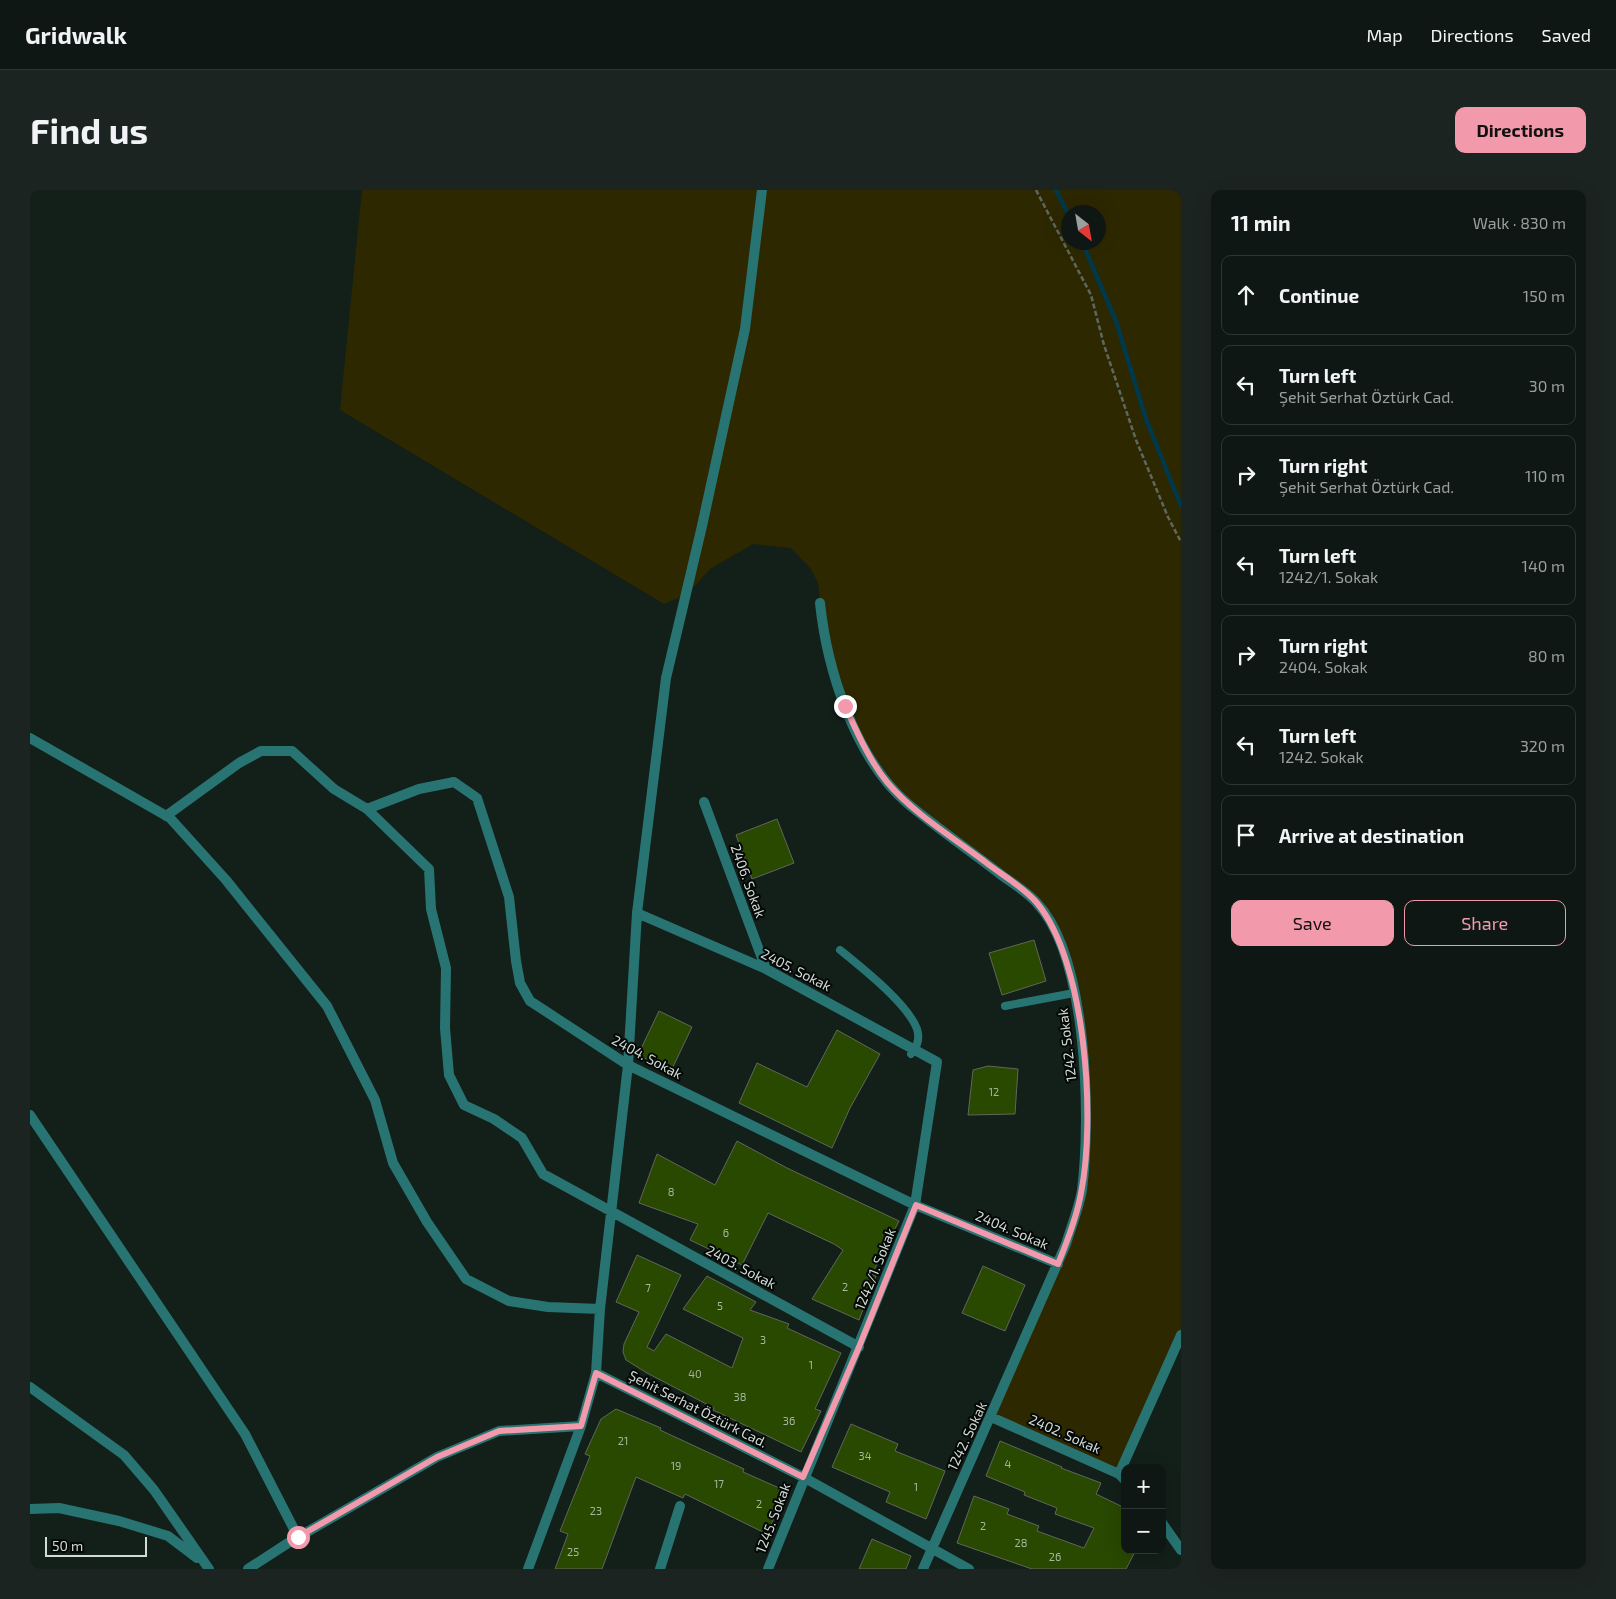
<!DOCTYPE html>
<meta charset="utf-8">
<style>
body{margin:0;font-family:"Exo 2",sans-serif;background:#1c2421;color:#f1f3f6}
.controls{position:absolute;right:15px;bottom:15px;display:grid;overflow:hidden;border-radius:10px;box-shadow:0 5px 20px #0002}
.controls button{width:45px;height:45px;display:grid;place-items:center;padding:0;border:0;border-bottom:1px solid #2e3633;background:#0e1713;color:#f1f3f6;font:25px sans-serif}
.compass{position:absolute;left:1031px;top:15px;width:45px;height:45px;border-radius:50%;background:#0e1713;box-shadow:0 5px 20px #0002;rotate:149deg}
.scale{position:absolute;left:15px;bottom:12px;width:102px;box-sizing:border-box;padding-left:5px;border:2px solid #d3dbd7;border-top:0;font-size:14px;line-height:18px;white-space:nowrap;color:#d3dbd7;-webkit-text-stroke:4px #040806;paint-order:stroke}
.stop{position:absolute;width:15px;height:15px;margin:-11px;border:4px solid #f29aac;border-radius:50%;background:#fff}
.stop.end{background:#f29aac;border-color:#fff;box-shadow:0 1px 5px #0008}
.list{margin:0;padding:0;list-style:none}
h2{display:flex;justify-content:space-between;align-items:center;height:65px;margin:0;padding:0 20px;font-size:21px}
h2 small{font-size:16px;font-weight:400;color:#9b9fa0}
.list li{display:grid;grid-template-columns:32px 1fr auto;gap:15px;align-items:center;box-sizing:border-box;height:80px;margin:0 10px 10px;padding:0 10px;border:1px solid #2e3633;border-radius:10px}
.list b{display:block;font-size:19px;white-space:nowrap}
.list p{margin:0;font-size:16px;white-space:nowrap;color:#9b9fa0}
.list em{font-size:16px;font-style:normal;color:#9b9fa0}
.actions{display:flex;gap:10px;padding:15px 20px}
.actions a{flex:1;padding:11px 0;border:1px solid #f29aac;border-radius:10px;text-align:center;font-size:18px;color:#f29aac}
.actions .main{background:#f29aac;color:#111}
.icon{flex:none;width:28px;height:28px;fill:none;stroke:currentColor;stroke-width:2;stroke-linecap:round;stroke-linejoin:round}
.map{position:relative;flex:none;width:1151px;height:1379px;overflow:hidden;border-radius:10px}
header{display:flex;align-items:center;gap:30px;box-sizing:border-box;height:70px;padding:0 25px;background:#0e1713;border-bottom:1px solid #2e3633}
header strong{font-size:24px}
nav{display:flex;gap:28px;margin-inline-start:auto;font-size:18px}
.intro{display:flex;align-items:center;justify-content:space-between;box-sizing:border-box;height:120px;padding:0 30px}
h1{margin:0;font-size:35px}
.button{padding:12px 22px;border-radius:10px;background:#f29aac;color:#111;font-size:18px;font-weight:700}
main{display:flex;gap:30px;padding:0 30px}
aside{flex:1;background:#0e1713;border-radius:10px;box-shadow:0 5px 20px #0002}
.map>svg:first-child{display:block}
</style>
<header>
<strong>Gridwalk</strong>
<nav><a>Map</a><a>Directions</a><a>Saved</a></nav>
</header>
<div class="intro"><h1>Find us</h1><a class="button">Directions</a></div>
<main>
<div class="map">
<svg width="1151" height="1379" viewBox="0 0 1151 1379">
<rect width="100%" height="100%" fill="#131f19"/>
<path fill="#2e2800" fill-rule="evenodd" d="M 332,0 L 1151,0 L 1151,1145 L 1089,1284 L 961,1227 L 1051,1003 L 1057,915 L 1036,768 L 1006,712 L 877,612 L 830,550 L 793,441 L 788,393 L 781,379 L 761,358 L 723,354 L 680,379 L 656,405 L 634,414 L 310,220 ZM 1038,22 L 1068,22 L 1068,52 L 1038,52 Z"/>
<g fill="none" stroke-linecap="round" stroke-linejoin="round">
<path stroke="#00394b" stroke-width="4.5" d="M 1026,0 L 1038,24
M 1052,52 L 1086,131 L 1116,229 L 1151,316"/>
</g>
<path fill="#294800" stroke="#60675b" d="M 747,629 L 764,673 L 722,689 L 706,645 Z
M 1004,750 L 1016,791 L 972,805 L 959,763 Z
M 629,821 L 662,837 L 641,881 L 608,865 Z
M 807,840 L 850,864 L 820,918 L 802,958 L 709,913 L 727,873 L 777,897 Z
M 958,876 L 988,879 L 985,924 L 938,925 L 943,880 Z
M 707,951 L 757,978 L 869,1031 L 842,1084 L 846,1086 L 829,1130 L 782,1109 L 813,1060 L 804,1054 L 738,1023 L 712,1075 L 660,1050 L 668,1034 L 609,1013 L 627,964 L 685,995 Z
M 607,1065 L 651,1085 L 617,1157 L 624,1161 L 636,1144 L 702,1178 L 713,1148 L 653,1119 L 677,1086 L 726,1112 L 720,1120 L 759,1134 L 757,1138 L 811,1163 L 785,1219 L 791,1221 L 771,1262 L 683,1220 L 684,1218 L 617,1183 L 596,1170 L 593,1162 L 594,1154 L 609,1122 L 586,1112 Z
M 953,1076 L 995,1095 L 975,1141 L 932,1123 Z
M 586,1219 L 631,1238 L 630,1240 L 714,1279 L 713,1282 L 756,1301 L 737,1344 L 655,1304 L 653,1308 L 606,1287 L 572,1379 L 525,1379 L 538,1344 L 530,1341 L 560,1266 L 555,1264 L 571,1229 Z
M 821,1234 L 868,1254 L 865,1261 L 915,1281 L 896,1329 L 856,1312 L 860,1302 L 802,1277 Z
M 970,1251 L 1032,1277 L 1031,1278 L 1071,1293 L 1066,1304 L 1095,1318 L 1095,1360 L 1106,1360 L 1096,1379 L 1002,1379 L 927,1353 L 944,1306 L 979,1319 L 977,1324 L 1009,1336 L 1007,1341 L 1054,1358 L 1064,1338 L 1025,1324 L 1027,1318 L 994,1305 L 995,1302 L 956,1286 Z
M 842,1349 L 881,1366 L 876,1379 L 829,1379 Z"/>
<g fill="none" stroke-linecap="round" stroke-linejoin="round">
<path stroke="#5e6863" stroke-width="2.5" stroke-dasharray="5 2.5" stroke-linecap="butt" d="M 1006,0 L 1061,105 L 1074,155 L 1106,250 L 1138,327 L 1151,352"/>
<path stroke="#287473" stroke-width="8" d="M 810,760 C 831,777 878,814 887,839 C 890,848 887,857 881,864
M 975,816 L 1044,803"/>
<path stroke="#287473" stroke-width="10" d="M 790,413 C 797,480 825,568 877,613 C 907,638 939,660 970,684 C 982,693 996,701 1006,712 C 1058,766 1061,928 1052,1000 C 1049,1018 1041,1037 1036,1054 L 893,1379
M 0,548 L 140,628 L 196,690 L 297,816 L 345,910 L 363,973 L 397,1032 L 436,1089 L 479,1111 L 518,1117 L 570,1119
M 674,612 L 736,779
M 337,619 L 389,599 L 424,592 L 447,608 L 479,707 L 486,771 L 490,793 L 500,811 L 598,875 L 885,1015 L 1028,1074
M 136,626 L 209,573 L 231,561 L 262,561 L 304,599 L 337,619 L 399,679 L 401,719 L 416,778 L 415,838 L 419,885 L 434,915 L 464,929 L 492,948 L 513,984 L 829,1157
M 0,925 L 215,1244 L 268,1347
M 566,1183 L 773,1287 L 939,1379
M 0,1197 L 94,1265 L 124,1300 L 179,1379
M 961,1227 L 1089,1284 L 1095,1290
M 1089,1284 L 1151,1145
M 0,1319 L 29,1318 L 89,1331 L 138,1346 L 167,1368
M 1132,1333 L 1151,1360
M 218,1379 L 258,1353 L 407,1267 L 469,1241 L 551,1236
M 498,1379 L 551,1236 L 566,1183 L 570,1119 L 598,875 L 607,723 L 736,779 L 907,872 L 885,1015 L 738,1379
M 630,1379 L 650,1316"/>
<path stroke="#287473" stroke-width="10" d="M 607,723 L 636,488 L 672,336 L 715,139 L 732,0"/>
</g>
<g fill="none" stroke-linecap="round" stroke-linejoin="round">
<path stroke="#f29aac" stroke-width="6" d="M 268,1347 L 407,1267 L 469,1241 L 551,1236 L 566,1183 L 773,1287 L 829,1157 L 886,1015 L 1028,1074 C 1037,1052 1047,1027 1051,1003 C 1066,929 1056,772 1007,713 C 994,697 970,684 954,671 C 921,646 883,623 857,592 C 839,570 827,542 815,516"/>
</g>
<g text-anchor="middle" stroke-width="4" stroke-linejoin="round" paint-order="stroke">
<g font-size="11" fill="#a8b6a1">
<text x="964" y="906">12</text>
<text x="641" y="1006">8</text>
<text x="696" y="1047">6</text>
<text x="815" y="1101">2</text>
<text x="618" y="1102">7</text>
<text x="690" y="1120">5</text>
<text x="733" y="1154">3</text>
<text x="781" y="1179">1</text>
<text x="665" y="1188">40</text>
<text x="710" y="1211">38</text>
<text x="759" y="1235">36</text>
<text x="593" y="1255">21</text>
<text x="835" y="1270">34</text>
<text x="978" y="1278">4</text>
<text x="646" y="1280">19</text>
<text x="689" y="1298">17</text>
<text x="886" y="1301">1</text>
<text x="729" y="1318">2</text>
<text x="566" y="1325">23</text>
<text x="953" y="1340">2</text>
<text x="991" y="1357">28</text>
<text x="543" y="1366">25</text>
<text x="1025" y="1371">26</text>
</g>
<g font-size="14" fill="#d3dbd7" stroke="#040806">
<text transform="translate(718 691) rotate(70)" y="5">2406. Sokak</text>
<text transform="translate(766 780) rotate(27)" y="5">2405. Sokak</text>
<text transform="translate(1037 855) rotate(-97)" y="5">1242. Sokak</text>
<text transform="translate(617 867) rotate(28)" y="5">2404. Sokak</text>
<text transform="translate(982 1040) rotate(23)" y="5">2404. Sokak</text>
<text transform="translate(711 1077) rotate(28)" y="5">2403. Sokak</text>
<text transform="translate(845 1079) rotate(-68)" y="5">1242/1. Sokak</text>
<text transform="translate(668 1219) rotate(27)" y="5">Şehit Serhat Öztürk Cad.</text>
<text transform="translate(1035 1244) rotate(24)" y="5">2402. Sokak</text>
<text transform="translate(937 1246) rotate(-65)" y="5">1242. Sokak</text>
<text transform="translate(743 1328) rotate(-69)" y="5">1245. Sokak</text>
</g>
</g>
</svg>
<div class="controls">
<button>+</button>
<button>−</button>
</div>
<svg class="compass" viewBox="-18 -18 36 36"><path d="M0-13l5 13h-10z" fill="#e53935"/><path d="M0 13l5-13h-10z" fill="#9b9fa0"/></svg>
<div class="scale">50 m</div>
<div class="stop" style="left:268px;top:1347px"></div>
<div class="stop end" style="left:815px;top:516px"></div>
</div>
<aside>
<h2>11 min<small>Walk · 830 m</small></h2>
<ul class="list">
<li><svg class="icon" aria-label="ahead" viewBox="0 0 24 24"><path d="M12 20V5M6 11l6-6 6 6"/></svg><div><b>Continue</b></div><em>150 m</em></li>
<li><svg class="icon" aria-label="left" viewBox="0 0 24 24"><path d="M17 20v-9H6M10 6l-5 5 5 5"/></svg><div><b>Turn left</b><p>Şehit Serhat Öztürk Cad.</p></div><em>30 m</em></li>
<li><svg class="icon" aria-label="right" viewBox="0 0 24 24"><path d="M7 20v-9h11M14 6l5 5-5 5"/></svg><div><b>Turn right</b><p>Şehit Serhat Öztürk Cad.</p></div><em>110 m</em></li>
<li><svg class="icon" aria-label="left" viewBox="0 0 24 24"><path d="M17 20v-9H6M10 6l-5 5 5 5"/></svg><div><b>Turn left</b><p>1242/1. Sokak</p></div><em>140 m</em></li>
<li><svg class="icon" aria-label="right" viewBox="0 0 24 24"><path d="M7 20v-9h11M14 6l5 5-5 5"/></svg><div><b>Turn right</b><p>2404. Sokak</p></div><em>80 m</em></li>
<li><svg class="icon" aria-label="left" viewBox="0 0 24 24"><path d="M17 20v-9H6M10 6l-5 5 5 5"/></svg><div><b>Turn left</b><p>1242. Sokak</p></div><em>320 m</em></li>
<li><svg class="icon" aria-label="arrive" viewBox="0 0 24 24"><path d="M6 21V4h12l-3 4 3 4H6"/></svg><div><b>Arrive at destination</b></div></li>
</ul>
<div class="actions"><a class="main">Save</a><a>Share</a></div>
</aside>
</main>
